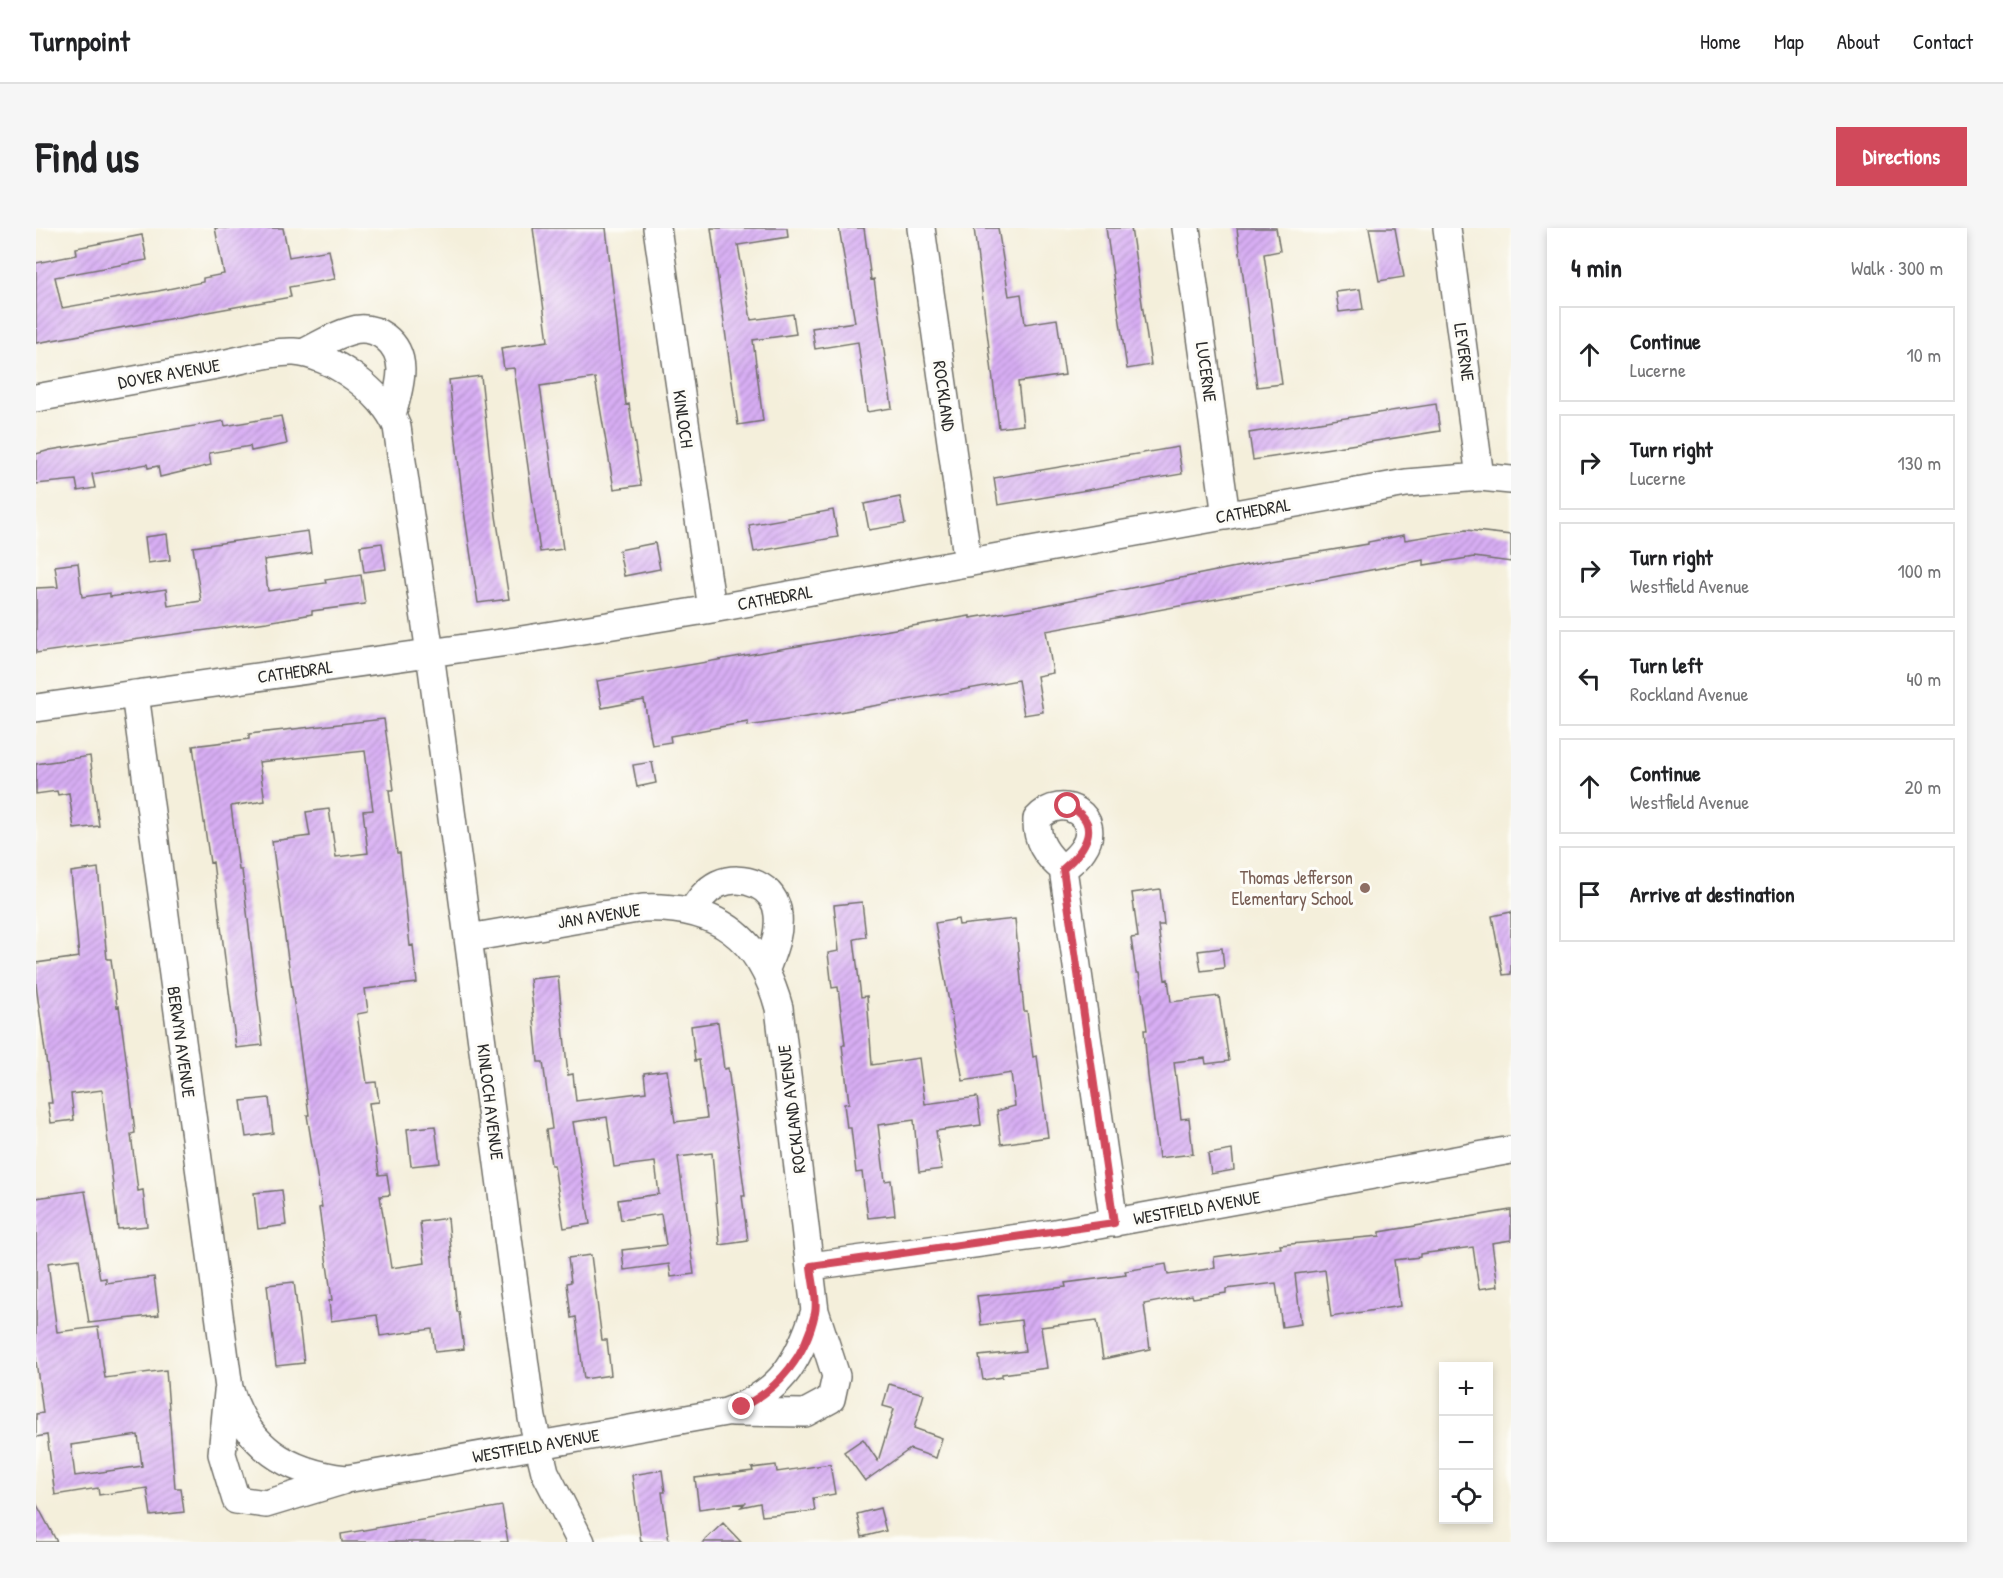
<!DOCTYPE html>
<meta charset="utf-8">
<style>
body{margin:0;font-family:"Patrick Hand",sans-serif;background:#f6f6f6;color:#202124}
.controls{position:absolute;right:18px;bottom:18px;display:grid;overflow:hidden;border-radius:0px;box-shadow:0 3px 9px #0003}
.controls button{width:54px;height:54px;display:grid;place-items:center;padding:0;border:0;border-bottom:2px solid #e0e0e0;background:#fff;color:#202124;font:30px sans-serif}
.stop{position:absolute;width:18px;height:18px;margin:-14px;border:4px solid #d1495b;border-radius:50%;background:#fff}
.stop.end{background:#d1495b;border-color:#fff;box-shadow:0 2px 6px #0008}
.list{margin:0;padding:0;list-style:none}
h2{display:flex;justify-content:space-between;align-items:center;height:78px;margin:0;padding:0 24px;font-size:26px}
h2 small{font-size:20px;font-weight:400;color:#757577}
.list li{display:grid;grid-template-columns:39px 1fr auto;gap:18px;align-items:center;box-sizing:border-box;height:96px;margin:0 12px 12px;padding:0 12px;border:2px solid #e0e0e0;border-radius:0px}
.list b{display:block;font-size:22px;white-space:nowrap}
.list p{margin:0;font-size:20px;white-space:nowrap;color:#757577}
.list em{font-size:20px;font-style:normal;color:#757577}
.icon{flex:none;width:33px;height:33px;fill:none;stroke:currentColor;stroke-width:2;stroke-linecap:round;stroke-linejoin:round}
.map{position:relative;flex:none;width:1475px;height:1314px;overflow:hidden;border-radius:0px}
header{display:flex;align-items:center;gap:36px;box-sizing:border-box;height:84px;padding:0 30px;background:#fff;border-bottom:2px solid #e0e0e0}
header strong{font-size:28px}
nav{display:flex;gap:33px;margin-inline-start:auto;font-size:21px}
.intro{display:flex;align-items:center;justify-content:space-between;box-sizing:border-box;height:144px;padding:0 36px}
h1{margin:0;font-size:42px}
.button{padding:15px 27px;border-radius:0px;background:#d1495b;color:#fff;font-size:21px;font-weight:700}
main{display:flex;gap:36px;padding:0 36px}
aside{flex:1;background:#fff;border-radius:0px;box-shadow:0 3px 9px #0003}
.map>svg:first-child{display:block}
</style>
<header>
<strong>Turnpoint</strong>
<nav><a>Home</a><a>Map</a><a>About</a><a>Contact</a></nav>
</header>
<div class="intro"><h1>Find us</h1><a class="button">Directions</a></div>
<main>
<div class="map">
<svg width="1475" height="1314" viewBox="0 0 1475 1314">
<defs>
<pattern id="building-hatch" width="6" height="6" patternUnits="userSpaceOnUse" patternTransform="scale(1.5)"><rect width="6" height="6" fill="#d8aef4"/><path d="M-1 1l2-2M0 6l6-6M5 7l2-2" fill="none" stroke="#af8ec6"/></pattern>
</defs>
<rect width="100%" height="100%" fill="#fdfcf7"/>
<filter id="ink" filterUnits="userSpaceOnUse"><feTurbulence type="fractalNoise" baseFrequency=".0167" numOctaves="2"/><feDisplacementMap in="SourceGraphic" scale="12" xChannelSelector="R" yChannelSelector="G"/><feConvolveMatrix kernelMatrix="1 2 1 2 8 2 1 2 1" color-interpolation-filters="sRGB"/></filter>
<filter id="wash" filterUnits="userSpaceOnUse"><feTurbulence type="fractalNoise" baseFrequency=".008" numOctaves="4" result="noise"/><feDisplacementMap in="SourceGraphic" scale="24" xChannelSelector="R" yChannelSelector="G"/><feGaussianBlur stdDeviation="1.35" result="paint"/><feColorMatrix in="noise" values="0 0 0 0 0 0 0 0 0 0 0 0 0 0 0 0 0 1.4 0 .05"/><feComposite in="paint" operator="in"/></filter>
<g filter="url(#wash)">
<rect width="100%" height="100%" fill="#f4efdb"/>
<g id="blocks">
<path fill="url(#building-hatch)" fill-rule="evenodd" d="M 179,0 L 247,0 L 253,29 L 293,22 L 299,51 L 253,59 L 255,69 L 0,115 L 0,35 L 41,27 L 40,20 L 106,7 L 111,32 L 19,49 L 26,80 L 122,63 L 167,54 L 167,50 L 188,46 Z
M 497,0 L 570,0 L 590,177 L 593,176 L 605,257 L 578,261 L 559,150 L 504,158 L 527,321 L 504,324 L 478,140 L 468,141 L 465,120 L 512,113 Z
M 675,0 L 751,0 L 752,9 L 702,17 L 715,92 L 757,86 L 760,106 L 717,112 L 727,193 L 702,197 Z
M 803,0 L 828,0 L 835,52 L 838,51 L 856,180 L 831,184 L 822,114 L 779,121 L 776,100 L 819,94 Z
M 938,0 L 962,0 L 973,68 L 985,66 L 989,96 L 1021,91 L 1029,147 L 982,154 L 987,197 L 963,200 Z
M 1070,0 L 1095,0 L 1115,137 L 1091,141 Z
M 1201,0 L 1240,0 L 1244,23 L 1228,26 L 1246,156 L 1221,159 Z
M 1333,0 L 1359,0 L 1368,49 L 1343,53 Z
M 1324,61 L 1327,81 L 1303,84 L 1300,64 Z
M 445,148 L 460,288 L 473,371 L 442,375 L 428,283 L 413,152 Z
M 1400,176 L 1404,203 L 1217,232 L 1213,205 Z
M 245,188 L 251,216 L 215,223 L 214,218 L 173,225 L 175,237 L 124,249 L 122,238 L 112,240 L 111,236 L 56,246 L 59,260 L 42,263 L 40,252 L 0,256 L 0,226 L 14,222 L 188,193 L 189,198 Z
M 1142,219 L 1146,246 L 962,277 L 958,250 Z
M 864,269 L 869,296 L 833,302 L 828,276 Z
M 797,282 L 802,309 L 718,324 L 713,297 Z
M 1430,302 L 1475,307 L 1475,334 L 1438,329 L 1388,337 L 1388,332 L 1010,403 L 1017,445 L 1001,448 L 1007,484 L 988,487 L 982,452 L 809,483 L 712,498 L 712,494 L 634,508 L 635,514 L 616,517 L 608,472 L 566,480 L 561,453 L 934,388 L 934,390 L 995,380 L 1235,332 L 1332,316 L 1332,314 L 1368,307 L 1369,312 Z
M 272,303 L 275,325 L 228,332 L 232,363 L 290,355 L 289,352 L 325,347 L 329,376 L 276,383 L 276,386 L 231,394 L 0,425 L 0,360 L 22,359 L 19,338 L 42,335 L 46,369 L 74,365 L 74,369 L 130,361 L 132,378 L 165,373 L 157,319 Z
M 131,306 L 134,332 L 112,335 L 109,309 Z
M 346,315 L 350,341 L 328,344 L 324,318 Z
M 619,315 L 624,341 L 588,348 L 583,322 Z
M 348,491 L 358,562 L 353,562 L 361,625 L 364,625 L 374,718 L 377,717 L 381,755 L 329,761 L 332,784 L 321,786 L 331,855 L 340,854 L 343,874 L 333,875 L 343,947 L 351,946 L 354,967 L 344,968 L 355,1040 L 389,1035 L 384,994 L 412,990 L 421,1084 L 423,1084 L 428,1121 L 399,1124 L 396,1101 L 344,1108 L 341,1087 L 295,1093 L 293,1073 L 296,1072 L 283,980 L 286,979 L 271,887 L 273,887 L 236,613 L 274,608 L 270,584 L 293,581 L 300,629 L 332,625 L 327,583 L 337,582 L 329,523 L 223,534 L 229,573 L 195,578 L 203,642 L 206,642 L 227,817 L 200,820 L 177,634 L 174,635 L 157,518 L 213,511 L 213,506 Z
M 54,528 L 63,598 L 38,601 L 33,565 L 22,567 L 21,563 L 0,566 L 0,536 Z
M 616,534 L 620,555 L 601,559 L 597,537 Z
M 62,640 L 71,731 L 75,731 L 81,779 L 83,778 L 94,859 L 99,905 L 95,906 L 102,963 L 107,962 L 111,998 L 82,1001 L 66,862 L 35,866 L 38,892 L 15,895 L 12,875 L 16,875 L 0,757 L 0,735 L 43,729 L 35,644 Z
M 1124,661 L 1128,697 L 1122,697 L 1129,752 L 1132,751 L 1135,774 L 1183,768 L 1193,833 L 1170,836 L 1169,830 L 1138,834 L 1145,891 L 1153,890 L 1157,926 L 1123,930 L 1112,848 L 1108,802 L 1111,802 L 1103,745 L 1100,745 L 1095,710 L 1102,709 L 1096,665 Z
M 826,674 L 830,709 L 818,711 L 825,769 L 831,768 L 836,837 L 883,830 L 889,876 L 941,869 L 945,897 L 900,903 L 906,941 L 883,944 L 878,892 L 842,897 L 849,953 L 855,952 L 859,987 L 832,990 L 826,944 L 820,945 L 815,900 L 811,900 L 808,876 L 813,875 L 806,817 L 809,817 L 802,759 L 796,760 L 792,725 L 803,723 L 798,677 Z
M 1475,684 L 1475,746 L 1467,747 L 1456,688 Z
M 922,691 L 923,697 L 979,691 L 988,783 L 991,783 L 997,829 L 1001,828 L 1012,909 L 965,916 L 961,883 L 979,878 L 975,845 L 927,853 L 899,695 Z
M 1186,720 L 1188,740 L 1165,743 L 1162,723 Z
M 522,748 L 532,847 L 537,846 L 540,873 L 610,864 L 608,845 L 631,842 L 639,894 L 671,890 L 663,832 L 659,833 L 655,798 L 682,794 L 688,841 L 692,840 L 709,968 L 706,968 L 712,1013 L 684,1017 L 676,925 L 642,929 L 658,1046 L 635,1049 L 633,1036 L 588,1042 L 586,1022 L 630,1017 L 625,986 L 585,992 L 582,972 L 623,966 L 619,934 L 578,939 L 571,889 L 537,894 L 554,996 L 528,1000 L 518,937 L 515,937 L 510,902 L 516,901 L 507,834 L 502,834 L 494,751 Z
M 233,870 L 237,905 L 210,909 L 205,873 Z
M 399,898 L 404,935 L 375,938 L 371,901 Z
M 1196,922 L 1198,942 L 1175,946 L 1172,926 Z
M 246,962 L 250,997 L 222,1001 L 218,965 Z
M 49,963 L 64,1051 L 70,1050 L 70,1055 L 118,1049 L 123,1087 L 53,1095 L 43,1031 L 12,1035 L 21,1104 L 62,1099 L 69,1150 L 130,1142 L 139,1260 L 145,1260 L 148,1284 L 115,1288 L 111,1260 L 63,1267 L 62,1260 L 19,1267 L 11,1207 L 0,1209 L 0,1186 L 7,1185 L 0,1133 L 0,970 ZM 102,1207 L 106,1238 L 39,1248 L 35,1217 Z
M 1475,982 L 1475,1012 L 1456,1015 L 1462,1058 L 1443,1061 L 1437,1019 L 1384,1026 L 1384,1029 L 1358,1032 L 1364,1078 L 1295,1089 L 1289,1042 L 1259,1046 L 1265,1096 L 1246,1099 L 1240,1055 L 1190,1061 L 1190,1065 L 1157,1070 L 1156,1067 L 1108,1076 L 1114,1121 L 1067,1131 L 1061,1092 L 1005,1099 L 1011,1140 L 966,1146 L 966,1149 L 947,1152 L 943,1128 L 989,1123 L 985,1092 L 945,1097 L 941,1068 L 1030,1059 L 1029,1055 L 1090,1047 L 1089,1043 L 1130,1036 L 1132,1047 L 1179,1040 L 1178,1029 L 1245,1020 L 1244,1017 L 1344,1008 L 1344,1004 Z
M 555,1027 L 566,1112 L 571,1112 L 575,1147 L 548,1151 L 540,1089 L 535,1090 L 531,1055 L 535,1054 L 532,1030 Z
M 258,1054 L 268,1135 L 240,1138 L 231,1057 Z
M 853,1156 L 888,1166 L 878,1200 L 906,1210 L 900,1230 L 874,1221 L 829,1253 L 808,1224 L 827,1211 L 842,1233 L 858,1181 L 847,1178 Z
M 794,1236 L 799,1266 L 777,1270 L 779,1283 L 726,1288 L 724,1275 L 705,1279 L 709,1275 L 663,1281 L 659,1250 L 717,1243 L 716,1240 L 740,1237 L 741,1244 Z
M 626,1242 L 629,1264 L 626,1264 L 633,1314 L 605,1314 L 596,1247 Z
M 0,1275 L 21,1314 L 0,1314 Z
M 466,1278 L 472,1314 L 306,1314 L 305,1306 Z
M 844,1280 L 850,1303 L 826,1309 L 821,1286 Z
M 687,1295 L 705,1314 L 667,1314 Z"/>
</g>
</g>
<g filter="url(#ink)">
<use href="#blocks" fill-opacity="0" stroke="#717069" stroke-width="1.5"/>
<g fill="none" stroke-linecap="round" stroke-linejoin="round">
<g stroke="#717069" stroke-width="30">
<path id="minor" d="M 621,0 L 676,381
M 885,0 L 932,335
M 1150,0 L 1190,288
M 1411,0 L 1444,249
M 267,125 C 282,118 298,107 314,103 C 326,99 338,101 349,109 C 375,129 363,160 356,187
M 0,170 C 60,159 120,148 181,137 C 205,133 233,123 258,124 C 295,126 348,165 361,199 L 394,425 L 496,1190 L 509,1244 L 545,1314
M 99,466 L 193,1160 C 211,1219 251,1244 310,1251 L 690,1184 C 744,1166 762,1135 779,1083 L 743,780 C 724,709 680,677 607,680 L 433,710
M 0,480 L 479,413 L 676,381 L 1370,255 L 1444,249 L 1475,252
M 1027,641 C 1010,628 1000,613 1001,591 C 1027,562 1068,590 1047,621 C 1042,629 1034,635 1027,641 L 1078,995
M 656,683 C 663,672 670,662 682,656 C 707,645 740,658 742,687 C 744,707 736,724 730,741
M 775,1038 L 1013,1006 L 1475,922
M 192,1164 L 186,1226 L 200,1272 L 230,1276 L 306,1253
M 697,1184 L 769,1185 L 795,1171 L 800,1148 L 779,1083"/>
</g>
<use href="#minor" stroke="#fff" stroke-width="27"/>
</g>
</g>
<g fill="none" stroke-linecap="round" stroke-linejoin="round" filter="url(#ink)">
<path stroke="#d1495b" stroke-width="8" d="M 706,1179 C 744,1160 770,1127 779,1085 C 782,1071 776,1052 775,1038 L 1078,995 L 1027,641 C 1049,622 1068,595 1032,578"/>
</g>
<circle fill="#8d6e63" stroke="#fdfcf7" stroke-width="2" cx="1329" cy="660" r="6"/>
<g text-anchor="middle" stroke-width="6" stroke-linejoin="round" paint-order="stroke">
<g font-size="18" fill="#2b2b2b" stroke="#fdfcf7">
<text transform="translate(1428 124) rotate(82)" y="6">LEVERNE</text>
<text transform="translate(1170 144) rotate(82)" y="6">LUCERNE</text>
<text transform="translate(133 146) rotate(-10)" y="6">DOVER AVENUE</text>
<text transform="translate(908 168) rotate(82)" y="6">ROCKLAND</text>
<text transform="translate(647 191) rotate(82)" y="6">KINLOCH</text>
<text transform="translate(1217 283) rotate(-10)" y="6">CATHEDRAL</text>
<text transform="translate(739 370) rotate(-10)" y="6">CATHEDRAL</text>
<text transform="translate(259 444) rotate(-8)" y="6">CATHEDRAL</text>
<text transform="translate(563 688) rotate(-9)" y="6">JAN AVENUE</text>
<text transform="translate(145 814) rotate(82)" y="6">BERWYN AVENUE</text>
<text transform="translate(454 874) rotate(83)" y="6">KINLOCH AVENUE</text>
<text transform="translate(756 881) rotate(-97)" y="6">ROCKLAND AVENUE</text>
<text transform="translate(1161 980) rotate(-10)" y="6">WESTFIELD AVENUE</text>
<text transform="translate(500 1218) rotate(-10)" y="6">WESTFIELD AVENUE</text>
</g>
<g font-size="18" fill="#785e54" stroke="#fdfcf7" text-anchor="end">
<text x="1317" y="656">Thomas Jefferson<tspan x="1317" dy="21">Elementary School</tspan></text>
</g>
</g>
</svg>
<div class="controls">
<button>+</button>
<button>−</button>
<button><svg class="icon" aria-label="locate" viewBox="0 0 24 24"><circle cx="12" cy="12" r="6"/><path d="M12 2v4M12 18v4M2 12h4M18 12h4"/></svg></button>
</div>
<div class="stop" style="left:1032px;top:578px"></div>
<div class="stop end" style="left:706px;top:1179px"></div>
</div>
<aside>
<h2>4 min<small>Walk · 300 m</small></h2>
<ul class="list">
<li><svg class="icon" aria-label="ahead" viewBox="0 0 24 24"><path d="M12 20V5M6 11l6-6 6 6"/></svg><div><b>Continue</b><p>Lucerne</p></div><em>10 m</em></li>
<li><svg class="icon" aria-label="right" viewBox="0 0 24 24"><path d="M7 20v-9h11M14 6l5 5-5 5"/></svg><div><b>Turn right</b><p>Lucerne</p></div><em>130 m</em></li>
<li><svg class="icon" aria-label="right" viewBox="0 0 24 24"><path d="M7 20v-9h11M14 6l5 5-5 5"/></svg><div><b>Turn right</b><p>Westfield Avenue</p></div><em>100 m</em></li>
<li><svg class="icon" aria-label="left" viewBox="0 0 24 24"><path d="M17 20v-9H6M10 6l-5 5 5 5"/></svg><div><b>Turn left</b><p>Rockland Avenue</p></div><em>40 m</em></li>
<li><svg class="icon" aria-label="ahead" viewBox="0 0 24 24"><path d="M12 20V5M6 11l6-6 6 6"/></svg><div><b>Continue</b><p>Westfield Avenue</p></div><em>20 m</em></li>
<li><svg class="icon" aria-label="arrive" viewBox="0 0 24 24"><path d="M6 21V4h12l-3 4 3 4H6"/></svg><div><b>Arrive at destination</b></div></li>
</ul>
</aside>
</main>
